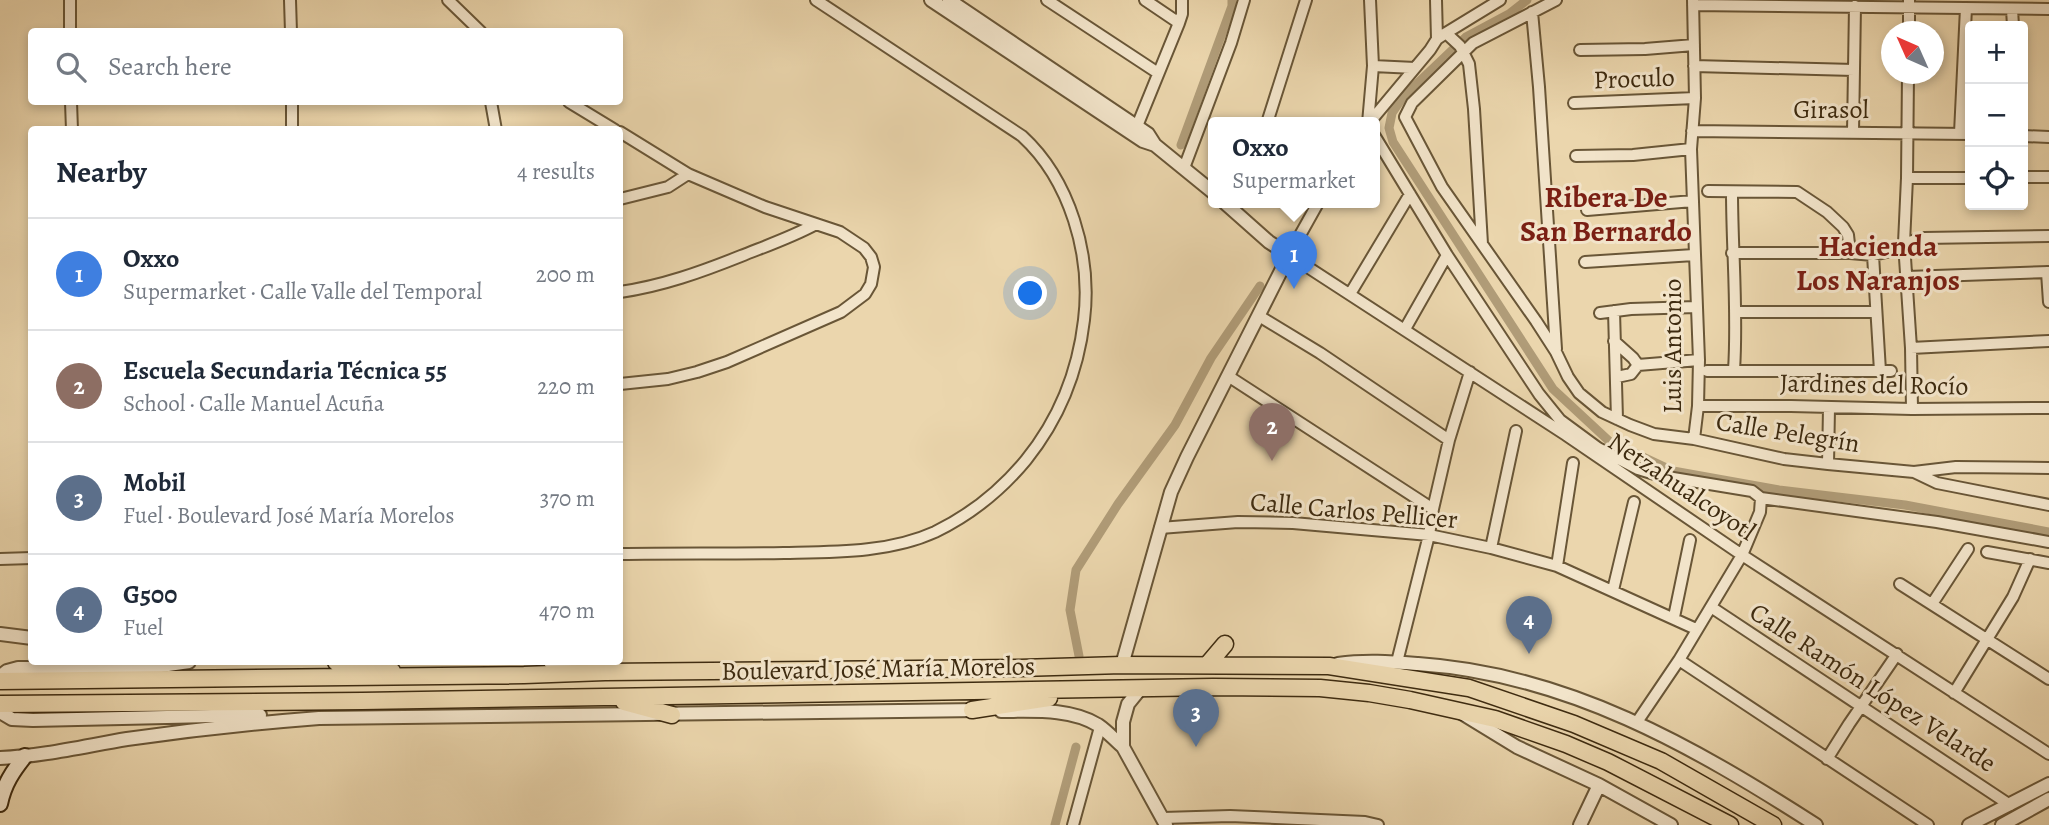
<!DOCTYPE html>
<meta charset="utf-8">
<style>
body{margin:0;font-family:Alegreya,serif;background:#f2f2f3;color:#1f2937}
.controls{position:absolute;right:21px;top:21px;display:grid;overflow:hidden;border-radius:7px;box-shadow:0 4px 10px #0003}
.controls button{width:63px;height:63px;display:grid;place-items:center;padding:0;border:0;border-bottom:2px solid #e0e1e3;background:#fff;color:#1f2937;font:35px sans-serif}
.compass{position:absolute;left:1881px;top:21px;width:63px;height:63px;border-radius:50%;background:#fff;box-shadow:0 4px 10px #0003;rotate:315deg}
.you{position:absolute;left:1031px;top:294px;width:24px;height:24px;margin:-18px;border:5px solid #fff;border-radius:50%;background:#1a73e8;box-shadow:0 0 0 10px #1a73e833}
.badge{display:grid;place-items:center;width:46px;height:46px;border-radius:50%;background:#8f2418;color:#fff;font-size:23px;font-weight:700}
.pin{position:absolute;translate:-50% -58px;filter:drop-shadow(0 2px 4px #0008)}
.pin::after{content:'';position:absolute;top:37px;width:24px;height:21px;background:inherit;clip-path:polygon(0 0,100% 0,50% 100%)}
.popup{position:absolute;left:1208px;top:117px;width:172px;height:91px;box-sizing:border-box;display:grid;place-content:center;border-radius:7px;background:#fff;filter:drop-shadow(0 2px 5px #0005);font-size:23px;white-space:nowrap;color:#747a83}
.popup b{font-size:26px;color:#1f2937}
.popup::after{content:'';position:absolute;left:50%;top:100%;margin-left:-14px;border:14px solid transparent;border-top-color:#fff}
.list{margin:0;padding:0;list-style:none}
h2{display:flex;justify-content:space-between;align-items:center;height:91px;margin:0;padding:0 28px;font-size:30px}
h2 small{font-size:23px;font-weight:400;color:#747a83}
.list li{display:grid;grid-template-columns:46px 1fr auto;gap:21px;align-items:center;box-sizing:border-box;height:112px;padding:0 28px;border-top:2px solid #e0e1e3}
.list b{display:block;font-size:26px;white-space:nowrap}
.list p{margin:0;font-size:23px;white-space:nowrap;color:#747a83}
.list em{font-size:23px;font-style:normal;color:#747a83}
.icon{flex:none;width:38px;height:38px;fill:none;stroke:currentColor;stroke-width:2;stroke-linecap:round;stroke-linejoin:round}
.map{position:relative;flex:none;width:2049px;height:825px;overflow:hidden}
.search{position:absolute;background:#fff;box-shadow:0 4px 10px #0003;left:28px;top:28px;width:595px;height:77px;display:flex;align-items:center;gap:18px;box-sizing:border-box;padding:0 24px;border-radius:7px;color:#747a83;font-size:26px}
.panel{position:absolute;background:#fff;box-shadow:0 4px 10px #0003;left:28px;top:126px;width:595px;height:539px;border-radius:7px}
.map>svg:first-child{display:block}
</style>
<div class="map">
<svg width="2049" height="825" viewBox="0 0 2049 825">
<rect width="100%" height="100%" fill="#ebd6ad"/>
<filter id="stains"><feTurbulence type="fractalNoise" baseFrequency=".00286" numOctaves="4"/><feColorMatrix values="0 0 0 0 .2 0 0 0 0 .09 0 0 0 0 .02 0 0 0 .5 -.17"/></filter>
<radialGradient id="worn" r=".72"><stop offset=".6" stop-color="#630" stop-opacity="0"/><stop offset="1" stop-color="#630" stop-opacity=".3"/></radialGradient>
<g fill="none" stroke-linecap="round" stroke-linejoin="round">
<path stroke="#b09c78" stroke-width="9" d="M 1527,0 L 1509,14 L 1466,37 L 1403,97 L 1392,113 L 1389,128 L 1393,142 L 1553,389 L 1609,441 L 1673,471 L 1779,490 L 1905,505 L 2049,532
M 1181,145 L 1232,6 L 1232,0
M 1079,656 L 1070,610 L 1076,570 L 1118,504 L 1175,425 L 1211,358 L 1260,286
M 1055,825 L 1076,747"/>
<g stroke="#695637" stroke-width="14">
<path id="minor" d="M 290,0 L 291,32
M 448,0 L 481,32
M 1047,0 L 1158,73
M 1145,0 L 1179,23
M 1436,0 L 1437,39
M 1556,0 L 1473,43 L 1412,103 L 1405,117 L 1442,187 L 1536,321 L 1556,352 L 1568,377 L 1579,393 L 1602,412 L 1630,425 L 1654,434 L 1694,439 L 1784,459 L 1828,464 L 1914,472 L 1956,467 L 2049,468
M 1693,0 L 1695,98 L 1691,149 L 1699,360 L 1698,406 L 1694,439
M 1693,5 L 2049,9
M 2012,9 L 2013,26
M 1532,12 L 1539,87 L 1556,349
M 70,32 L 70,0
M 1909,32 L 1909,0
M 1446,33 L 1460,46 L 1469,64 L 1474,109 L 1482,244
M 1580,50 L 1645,49 L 1694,45
M 1373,66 L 1415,68
M 1694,66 L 1854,70
M 1908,74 L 1907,178 L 1904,243 L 1911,348 L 1912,409
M 71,102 L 72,130
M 292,102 L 292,130
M 491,102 L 496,130
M 569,102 L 615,130
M 1574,103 L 1695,98
M 1267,123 L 1306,0
M 1368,123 L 1373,66 L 1370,0
M 1369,123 L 1430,50 L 1437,39 L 1446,33 L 1500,0
M 1135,131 L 1179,23 L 1182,14 L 1182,0
M 1692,131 L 1970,134
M 620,132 L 688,174 L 765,207 L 840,232 L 864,248 L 871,257 L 874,267 L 871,284 L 865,294 L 841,312 L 727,362 L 697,372 L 668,379 L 620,384
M 1853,132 L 1855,6
M 1960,133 L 1966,8
M 1374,135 L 1447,255 L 1539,394 L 1560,420 L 1598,448 L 1638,469 L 1661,476 L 1752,491 L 1761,498 L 1760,512 L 1742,555 L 1679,660 L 1637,722
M 2023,136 L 2049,137
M 1576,156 L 1633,155 L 1691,149
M 1184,168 L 1231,43 L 1244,0
M 2023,177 L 2049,177
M 1907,178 L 1970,178
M 1708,191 L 1797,192 L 1827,212 L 1843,227 L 1848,235 L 1850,253
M 1732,192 C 1732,251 1738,311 1734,370
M 620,199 L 668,187 L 688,174
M 1318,203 L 1289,255 L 1566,435 L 1742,555 L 2049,754
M 1587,210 L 1693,201
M 1732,253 L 1850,253 L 1873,255 L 1891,251 L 1904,243 L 1924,238 L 2049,236
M 1873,255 L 1880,371
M 1585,262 L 1694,255
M 2047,272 L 2049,302
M 1907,277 L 2049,272
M 620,292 C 662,286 701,272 741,256 C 766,246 792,237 816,224
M 1350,294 L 1410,194
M 1614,311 L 1617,419
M 1735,312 L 1876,312
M 1600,313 L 1631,309 L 1696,307
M 1259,316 L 1320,353 L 1449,440
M 1405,329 L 1447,255
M 1614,341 L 1633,358 L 1638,365
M 1911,348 L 2049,341
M 1638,365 L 1699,360
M 1707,371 L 1891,371
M 1228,376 L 1433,509
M 1617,377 L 1631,374 L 1638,365
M 1698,406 L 1791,406 L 1912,409 L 2049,408
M 1828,464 L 1829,408
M 1914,472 L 1937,483 L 2049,505
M 1761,498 L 1937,522 L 2049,542
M 1160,528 L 1238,522 L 1293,523 L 1429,535 L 1491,548 L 1557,566 L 1696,629
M 1491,548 L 1516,431
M 1987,552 L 2049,563
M 620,554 C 674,553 729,554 784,553 C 834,552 889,553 935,532 C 970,515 1002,489 1026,460 C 1059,419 1078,372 1084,320 C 1092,255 1070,180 1022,136 L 816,0
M 0,559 L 32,558
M 1557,566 L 1573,463
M 1900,584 L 2049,679
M 1613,590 L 1634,502
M 1932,604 L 1968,549
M 1711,607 L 2010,805
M 1674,617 L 1690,540
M 1679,660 L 1928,825
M 1397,662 L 1429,535 L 1433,509 L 1449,440 L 1470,372
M 1954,693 L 2013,597 L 2030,559
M 1827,759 L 1849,724 L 1897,654
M 1163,818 L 1230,816 L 1365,822 L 1378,825
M 1073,825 L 1100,727"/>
</g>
<g stroke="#695637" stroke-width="16">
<path id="tertiary" d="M 931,0 L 1143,141 L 1155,145
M 949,0 L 1148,134 L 1155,145 L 1214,193
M 0,634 L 32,638
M 550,662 L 588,669
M 1338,664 C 1365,660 1391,662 1418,664 C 1567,674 1693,746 1816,825
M 1122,665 L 1171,492 L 1187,457 L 1289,255 L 1269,242 L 1225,203
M 0,676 L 7,671 L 18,668 L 147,668 L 189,662
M 1141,688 L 1128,704 L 1123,722 L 1123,747 L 1166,825
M 1001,711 C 1033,711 1070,708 1098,725 C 1107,731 1115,740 1123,747
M 0,712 L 12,719 L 33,720 L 260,715
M 1463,714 L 1517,747 L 1599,785 L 1671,825
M 0,758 C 43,756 85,746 127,739 C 191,730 255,723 319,718 L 979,710
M 1580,825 L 1599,785
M 1969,825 L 2049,784
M 2002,825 L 2049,799"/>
</g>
<g stroke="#3e2b10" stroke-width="18">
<path id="secondary" d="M 0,804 C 4,784 13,771 25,756"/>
</g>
<g stroke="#3e2b10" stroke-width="19">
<path id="primary" d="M 336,662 L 392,671
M 1208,664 L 1225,644
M 0,681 L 524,675 L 605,672 L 1020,668 L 1122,665 L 1329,666 L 1469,688 L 1574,724 L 1661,761 L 1773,825
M 624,702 L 672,715
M 0,704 L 362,701 L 1213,687 L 1320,688 L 1369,693 L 1410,700 L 1495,719 L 1566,744 L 1608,762 L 1730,825
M 972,710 L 1049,698"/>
</g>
<use href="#minor" stroke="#f2e4ca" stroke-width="10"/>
<use href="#tertiary" stroke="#f2e4ca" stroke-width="12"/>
<use href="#secondary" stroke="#f2e4ca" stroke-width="14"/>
<use href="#primary" stroke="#ebd6ad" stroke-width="16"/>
</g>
<g text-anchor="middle" stroke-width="6" stroke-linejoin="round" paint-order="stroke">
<g font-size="26" fill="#3e2b10" stroke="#f2e4ca">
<text transform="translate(1634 78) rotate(-2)" y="9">Proculo</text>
<text x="1831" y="118">Girasol</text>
<text transform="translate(1672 346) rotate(-90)" y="9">Luis Antonio</text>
<text transform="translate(1874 384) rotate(1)" y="9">Jardines del Rocío</text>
<text transform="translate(1788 432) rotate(9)" y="9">Calle Pelegrín</text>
<text transform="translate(1682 486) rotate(34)" y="9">Netzahualcoyotl</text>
<text transform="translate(1354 510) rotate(5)" y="9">Calle Carlos Pellicer</text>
<text transform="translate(878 668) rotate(-1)" y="9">Boulevard José María Morelos</text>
<text transform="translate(1873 687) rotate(33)" y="9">Calle Ramón López Velarde</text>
</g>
<g font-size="30" font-weight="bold" fill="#7a1f14" stroke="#f2e4ca">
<text x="1606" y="207">Ribera De<tspan x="1606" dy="34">San Bernardo</tspan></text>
<text x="1878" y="256">Hacienda<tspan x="1878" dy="34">Los Naranjos</tspan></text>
</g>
</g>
<rect width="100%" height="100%" filter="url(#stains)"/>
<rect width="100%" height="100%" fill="url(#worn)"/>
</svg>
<div class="controls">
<button>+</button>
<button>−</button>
<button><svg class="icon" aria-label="locate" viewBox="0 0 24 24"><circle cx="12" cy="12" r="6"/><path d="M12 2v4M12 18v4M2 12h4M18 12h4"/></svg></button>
</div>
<svg class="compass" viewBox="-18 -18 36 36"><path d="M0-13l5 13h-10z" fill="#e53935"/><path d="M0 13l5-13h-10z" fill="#747a83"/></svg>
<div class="you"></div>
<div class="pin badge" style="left:1294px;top:289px;background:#3f7fe0">1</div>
<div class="popup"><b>Oxxo</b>Supermarket</div>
<div class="pin badge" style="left:1272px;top:461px;background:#8d6e63">2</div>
<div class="pin badge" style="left:1196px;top:747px;background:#5c6f8a">3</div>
<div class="pin badge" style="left:1529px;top:654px;background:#5c6f8a">4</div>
<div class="search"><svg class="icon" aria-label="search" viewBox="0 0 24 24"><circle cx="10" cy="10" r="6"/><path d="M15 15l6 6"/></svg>Search here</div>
<section class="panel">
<h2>Nearby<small>4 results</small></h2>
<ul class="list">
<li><span class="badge" style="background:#3f7fe0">1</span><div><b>Oxxo</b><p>Supermarket · Calle Valle del Temporal</p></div><em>200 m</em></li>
<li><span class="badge" style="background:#8d6e63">2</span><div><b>Escuela Secundaria Técnica 55</b><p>School · Calle Manuel Acuña</p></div><em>220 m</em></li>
<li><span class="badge" style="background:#5c6f8a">3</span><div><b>Mobil</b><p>Fuel · Boulevard José María Morelos</p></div><em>370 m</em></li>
<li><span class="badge" style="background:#5c6f8a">4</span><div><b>G500</b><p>Fuel</p></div><em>470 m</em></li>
</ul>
</section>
</div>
